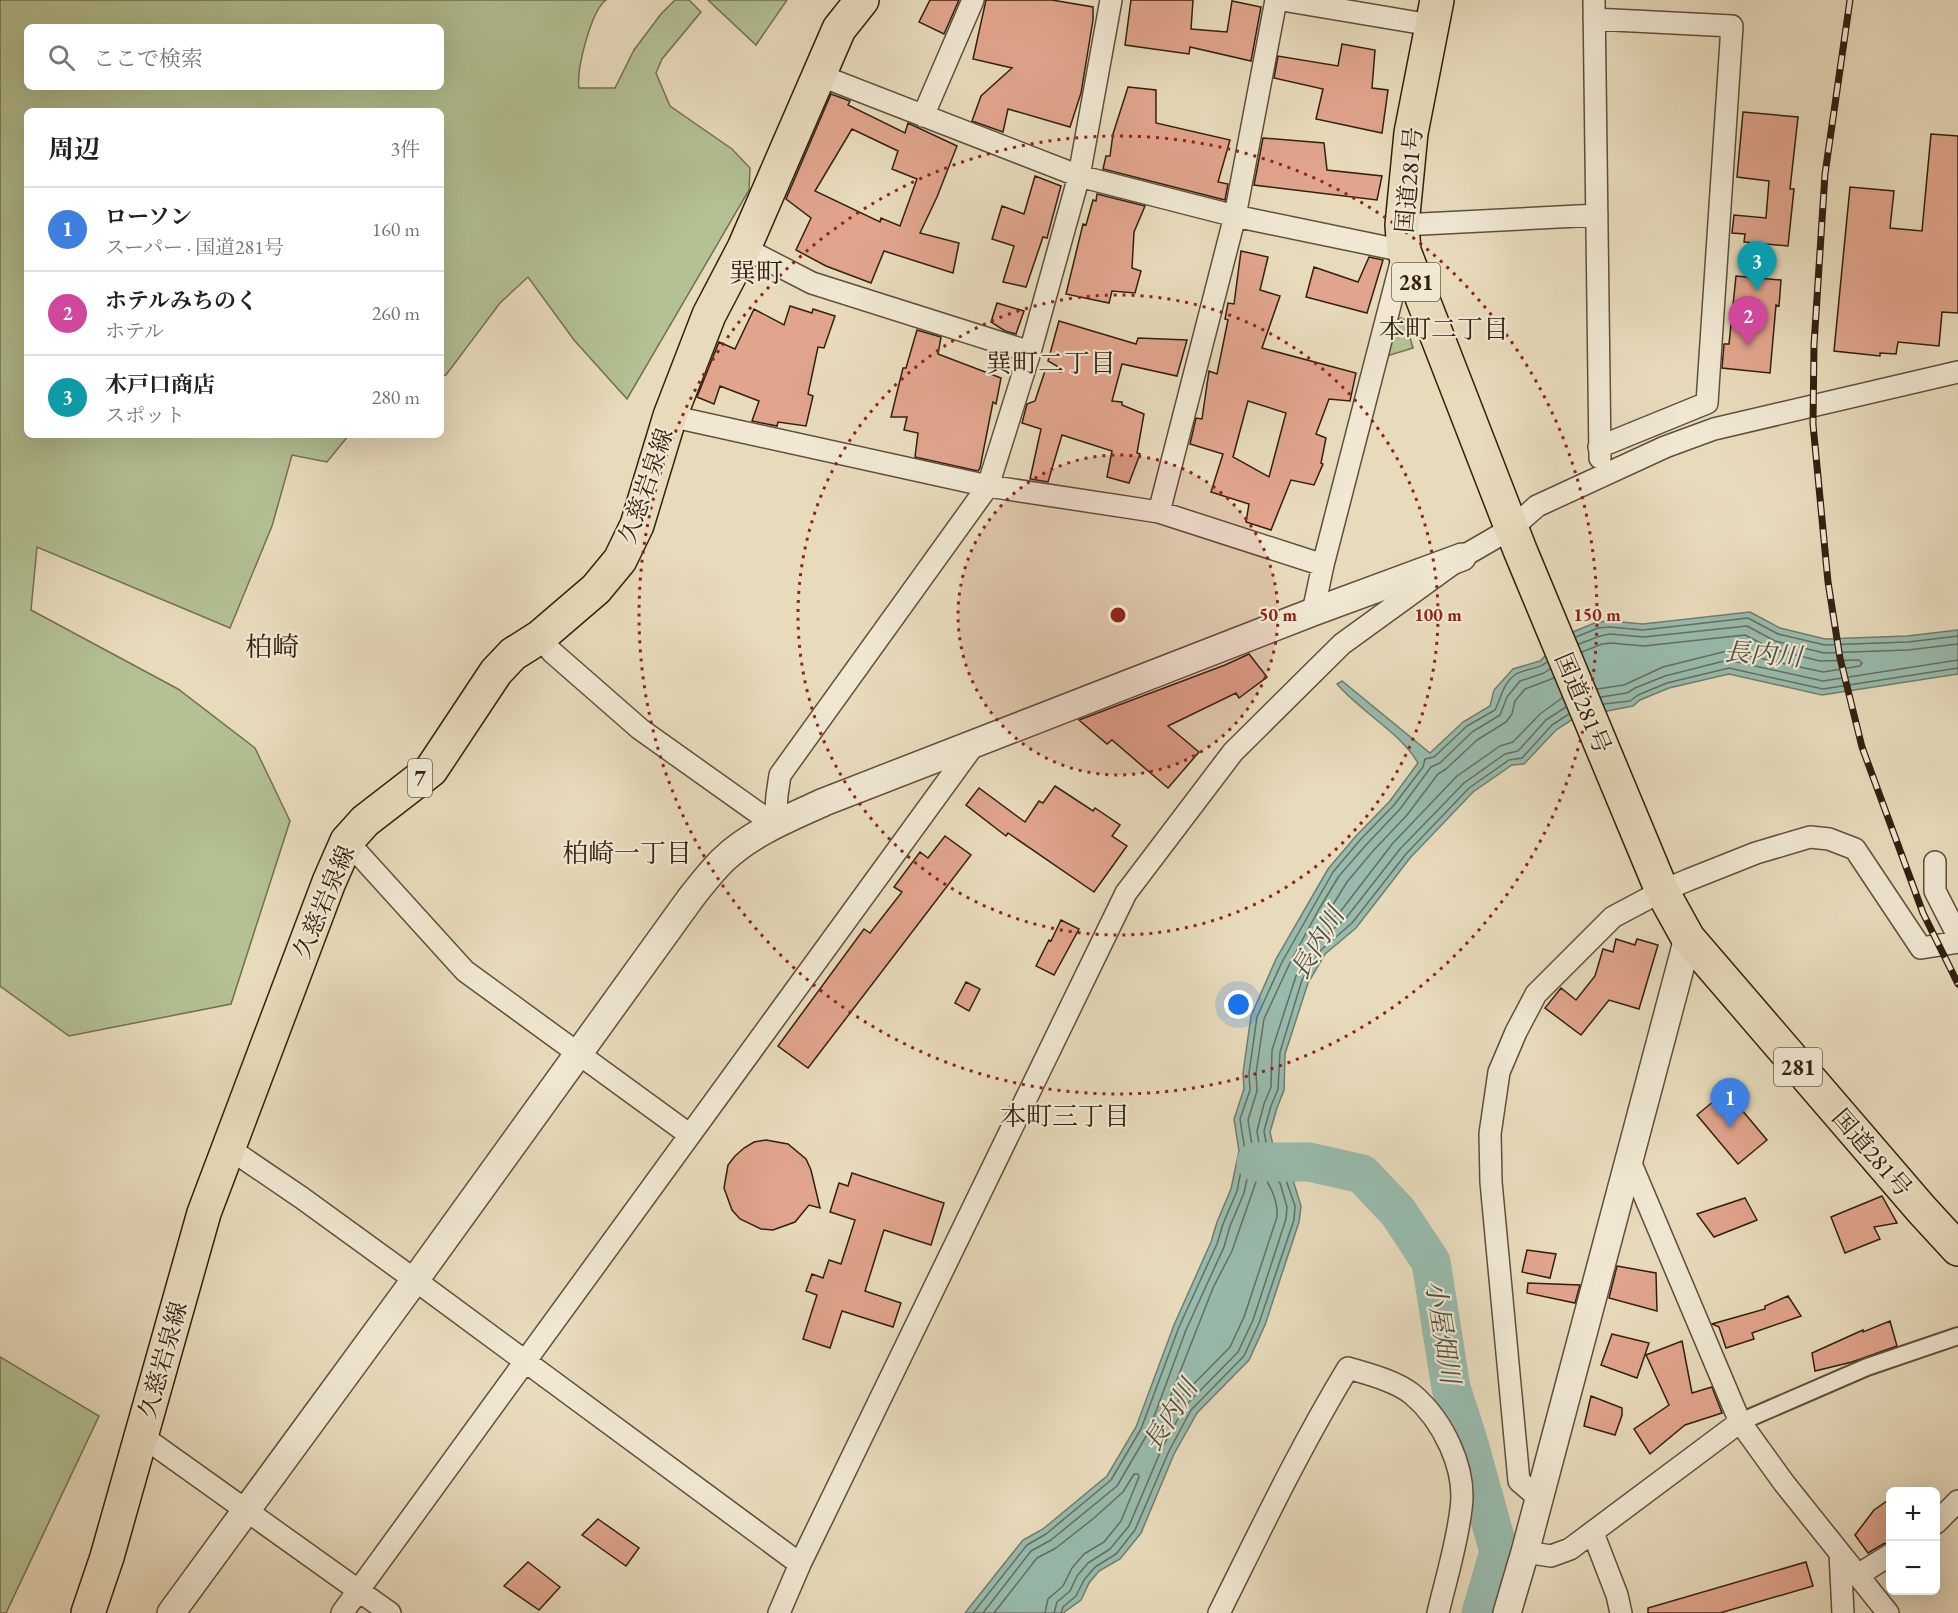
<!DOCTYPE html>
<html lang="ja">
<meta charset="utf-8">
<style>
body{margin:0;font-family:"EB Garamond","Noto Serif JP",serif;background:#f2f2f2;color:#222}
.controls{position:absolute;right:18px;bottom:18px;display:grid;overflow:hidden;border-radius:9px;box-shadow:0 6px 24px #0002}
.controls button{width:54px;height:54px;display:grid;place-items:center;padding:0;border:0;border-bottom:2px solid #e0e0e0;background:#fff;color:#222;font:30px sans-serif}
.you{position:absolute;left:1239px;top:1005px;width:21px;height:21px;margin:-15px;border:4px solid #fff;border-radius:50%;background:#1a73e8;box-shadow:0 0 0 9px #1a73e833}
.badge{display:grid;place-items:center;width:39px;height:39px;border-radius:50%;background:#8f2418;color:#fff;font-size:20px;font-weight:700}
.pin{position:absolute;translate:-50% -50px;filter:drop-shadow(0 2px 3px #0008)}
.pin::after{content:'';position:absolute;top:32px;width:21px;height:18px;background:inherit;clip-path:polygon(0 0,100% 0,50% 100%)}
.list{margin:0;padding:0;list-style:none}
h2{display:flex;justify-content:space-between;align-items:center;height:78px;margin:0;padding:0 24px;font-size:26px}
h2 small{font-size:20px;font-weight:400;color:#767676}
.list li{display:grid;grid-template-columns:39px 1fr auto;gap:18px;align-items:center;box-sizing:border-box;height:84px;padding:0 24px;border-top:2px solid #e0e0e0}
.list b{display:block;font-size:22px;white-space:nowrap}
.list p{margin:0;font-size:20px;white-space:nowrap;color:#767676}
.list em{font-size:20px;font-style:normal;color:#767676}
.icon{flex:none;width:33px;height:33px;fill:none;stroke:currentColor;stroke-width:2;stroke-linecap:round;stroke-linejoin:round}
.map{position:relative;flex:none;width:1958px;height:1613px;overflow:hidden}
.search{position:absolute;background:#fff;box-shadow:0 6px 24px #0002;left:24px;top:24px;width:420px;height:66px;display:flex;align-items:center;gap:15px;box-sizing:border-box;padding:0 21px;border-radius:9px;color:#767676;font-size:22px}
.panel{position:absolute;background:#fff;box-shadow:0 6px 24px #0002;left:24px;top:108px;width:420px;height:330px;border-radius:9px}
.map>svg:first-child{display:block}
</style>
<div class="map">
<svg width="1958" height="1613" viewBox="0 0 1958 1613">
<rect width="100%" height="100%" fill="#e8dbbc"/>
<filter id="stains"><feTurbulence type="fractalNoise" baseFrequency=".00333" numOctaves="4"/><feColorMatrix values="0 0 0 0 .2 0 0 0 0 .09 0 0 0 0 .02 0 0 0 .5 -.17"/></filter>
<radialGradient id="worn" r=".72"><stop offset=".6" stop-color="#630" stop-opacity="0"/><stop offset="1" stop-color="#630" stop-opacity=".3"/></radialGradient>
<path fill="#b3c193" stroke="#727052" stroke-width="1.5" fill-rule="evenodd" d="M 0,0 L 606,0 C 591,11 576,70 579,88 L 615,88 L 634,50 L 661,14 L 675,0 L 689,0 L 701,12 L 662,59 L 656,73 L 670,106 L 732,149 L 750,168 L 749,190 L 627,399 L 574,340 L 528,277 L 500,303 L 446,375 L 441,377 L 441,111 L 27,111 L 27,435 L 349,435 L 327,462 L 292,455 L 272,526 L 230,628 L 37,547 L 31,610 L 178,689 L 255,748 L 290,821 L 231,1004 L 69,1036 L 0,986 ZM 27,27 L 441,27 L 441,87 L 27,87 Z
M 708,0 L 787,0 L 756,45 Z
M 1401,318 L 1405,320 L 1413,348 L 1387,356 L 1397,321 Z
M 0,1357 L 99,1416 L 6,1613 L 0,1613 Z"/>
<path fill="#98bbad" stroke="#6f7d6e" stroke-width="1.5" d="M 1750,612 L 1780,628 L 1825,639 L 1907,636 L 1958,630 L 1958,674 L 1822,695 L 1729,674 L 1669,688 L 1640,700 L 1633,706 L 1576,717 L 1556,730 L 1524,764 L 1512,765 L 1473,792 L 1410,858 L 1356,928 L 1325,954 L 1308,983 L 1285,1054 L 1284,1090 L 1277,1108 L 1270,1132 L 1274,1150 L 1292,1177 L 1301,1206 L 1299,1222 L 1265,1325 L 1249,1360 L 1197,1413 L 1174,1454 L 1141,1533 L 1120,1559 L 1099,1571 L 1089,1583 L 1081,1600 L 1063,1613 L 965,1613 L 1023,1540 L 1043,1529 L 1107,1476 L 1136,1427 L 1174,1325 L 1211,1242 L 1217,1222 L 1231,1189 L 1239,1151 L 1234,1119 L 1244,1089 L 1243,1073 L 1251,1016 L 1276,959 L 1328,869 L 1356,836 L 1390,801 L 1418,763 C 1401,733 1361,712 1337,684 L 1342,681 L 1430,753 L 1463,722 L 1490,706 L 1494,690 L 1513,669 L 1540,661 L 1568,634 L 1597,622 L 1610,621 L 1643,624 Z"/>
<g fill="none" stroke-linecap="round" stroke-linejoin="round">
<path stroke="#656e5e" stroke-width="1.5" d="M 1576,637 L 1598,628 L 1610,627 L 1643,630 L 1748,618 L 1778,634 L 1825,645 L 1908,642 L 1958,636
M 1579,644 L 1600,636 L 1610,634 L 1644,637 L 1747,626 L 1775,641 L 1824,653 L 1908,650 L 1958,644
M 1582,652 L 1602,644 L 1611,643 L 1644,646 L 1745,635 L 1772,649 L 1820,661 L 1859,660 L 1862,663 L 1860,666 L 1823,672 L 1727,651 L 1663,667 L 1624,685 L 1597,689
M 1554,678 L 1525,689 L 1515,701 L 1512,714 L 1506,722 L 1477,740 L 1446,769 L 1438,774 L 1407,815 L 1373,851 L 1347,882 L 1326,916 L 1326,920 L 1330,920 L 1340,912 L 1393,843 L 1457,776 L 1500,746 L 1513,742 L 1540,714 L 1562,698
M 1601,697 L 1627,693 L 1635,688 L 1665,676 L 1728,660 L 1823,681 L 1958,660
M 1604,704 L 1630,701 L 1638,695 L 1667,683 L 1729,668 L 1823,689 L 1958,668
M 1259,1173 L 1262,1173 C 1271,1187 1278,1201 1277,1217 L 1244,1317 L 1230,1347 L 1180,1398 L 1171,1413 L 1167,1414 L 1165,1410 L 1213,1288 L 1232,1251 Z
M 973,1613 L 1027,1545 L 1046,1534 L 1111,1480 L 1141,1429 L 1179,1327 L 1217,1244 L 1223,1224 L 1237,1191 L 1245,1151 L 1240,1119 L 1250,1090 L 1249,1073 L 1257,1017 L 1282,962 L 1333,872 L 1360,840 L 1394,805 L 1423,767 L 1425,759 L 1434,757 L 1467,726 L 1495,710 C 1501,698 1503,683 1516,674 C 1526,668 1538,670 1547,662
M 983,1613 L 1031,1551 L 1051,1540 L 1117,1486 L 1148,1433 L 1186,1330 L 1224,1247 L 1230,1226 L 1244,1193 L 1253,1152 L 1248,1120 L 1257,1091 L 1256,1073 L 1264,1019 L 1289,965 L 1319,909 L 1339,876 L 1366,845 L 1400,809 L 1431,767 L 1440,763 L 1472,732 L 1500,715 L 1507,697 L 1520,681 L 1544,673 L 1550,669
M 994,1613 L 1037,1558 L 1056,1548 L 1094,1518 L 1123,1492 L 1134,1474 L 1138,1474 L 1139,1477 L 1121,1521 L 1104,1542 L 1084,1554 L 1072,1568 L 1063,1586 L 1048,1599 L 1045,1613
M 1054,1613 L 1057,1602 L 1070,1591 L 1077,1576 L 1088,1563 L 1110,1549 L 1129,1526 L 1162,1448 L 1185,1406 L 1238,1352 L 1253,1320 L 1286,1219 L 1287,1207 L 1280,1183 L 1261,1156 L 1257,1131 L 1264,1104 L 1271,1087 L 1272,1050 L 1296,976 L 1315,945 L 1346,918 L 1400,849 L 1464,783 L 1505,754 L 1518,751 L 1546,720 L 1566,707
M 1061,1613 L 1063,1607 L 1076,1596 L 1084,1580 L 1095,1567 L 1116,1554 L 1135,1530 L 1169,1451 L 1191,1410 L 1244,1356 L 1259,1323 L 1294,1220 L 1295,1206 L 1286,1180 L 1268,1153 L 1264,1131 L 1271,1106 L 1278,1089 L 1280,1052 L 1302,980 L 1321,950 L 1352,923 L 1406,854 L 1469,788 L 1509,760 L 1522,758 L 1552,725 L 1569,714"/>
<path stroke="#98bbad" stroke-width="39" d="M 1256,1162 L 1309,1162 L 1362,1174 L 1398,1212 L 1431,1262 L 1451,1388 L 1467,1437 L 1499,1552 L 1481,1613"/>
</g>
<path fill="#e1a58d" stroke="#322010" stroke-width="1.5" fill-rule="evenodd" d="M 930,0 L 959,0 L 944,34 L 919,22 Z
M 986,0 L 1052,0 L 1093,7 L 1093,20 L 1081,93 L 1070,127 L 1008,109 L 1003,132 L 972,121 L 981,96 L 1012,68 L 973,59 Z
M 1131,0 L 1193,0 L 1191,29 L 1227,32 L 1232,1 L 1261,7 L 1251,61 L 1190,47 L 1189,54 L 1125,45 Z
M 1342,44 L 1375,50 L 1372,88 L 1388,90 L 1382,133 L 1316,119 L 1323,89 L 1274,78 L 1278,56 L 1338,66 Z
M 1128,87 L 1156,90 L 1156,123 L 1230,140 L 1218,182 L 1228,184 L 1225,200 L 1103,169 L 1106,156 L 1110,156 L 1113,134 Z
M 831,94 L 850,101 L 848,105 L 905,133 L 908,123 L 957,146 L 937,197 L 920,233 L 959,243 L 953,273 L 884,251 L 871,283 L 826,266 L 796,250 L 811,218 L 786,199 ZM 852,129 L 898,151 L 892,169 L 917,179 L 900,226 L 881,218 L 880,222 L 815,191 Z
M 1743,112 L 1798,117 L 1790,189 L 1794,189 L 1788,246 L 1744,242 L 1745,234 L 1732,233 L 1734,215 L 1766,218 L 1769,181 L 1737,177 Z
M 1931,134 L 1958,136 L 1958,313 L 1942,312 L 1939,346 L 1898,342 L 1896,354 L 1880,353 L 1880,356 L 1834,351 L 1850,187 L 1894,191 L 1890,228 L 1922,231 Z
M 1263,138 L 1324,143 L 1327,170 L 1382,176 L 1377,200 L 1254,185 Z
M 1035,176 L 1061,186 L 1047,238 L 1043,237 L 1026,287 L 1003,282 L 1014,246 L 992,239 L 1002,206 L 1024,214 Z
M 1097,194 L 1145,206 L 1134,232 L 1132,268 L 1141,271 L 1135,293 L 1112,291 L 1109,303 L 1066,294 L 1083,224 L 1086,225 L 1093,200 L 1096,201 Z
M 1241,251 L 1268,257 L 1260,290 L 1280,296 L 1262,348 L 1356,373 L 1350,401 L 1329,399 L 1316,434 L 1326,438 L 1321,463 L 1323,464 L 1314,485 L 1291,480 L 1271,530 L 1246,522 L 1249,504 L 1211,492 L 1223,454 L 1190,444 L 1196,418 L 1202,419 L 1209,371 L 1217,374 L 1228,320 L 1225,319 L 1228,303 L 1234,304 ZM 1248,401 L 1286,413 L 1269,477 L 1233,457 Z
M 1369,257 L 1383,260 L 1367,313 L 1306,297 L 1314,267 L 1358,282 Z
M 1736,276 L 1781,280 L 1779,306 L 1776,305 L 1770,373 L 1722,368 L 1724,344 L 1729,344 Z
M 997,303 L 1024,311 L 1016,334 L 1005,331 L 991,322 Z
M 790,306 L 812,313 L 813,309 L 835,316 L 824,348 L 818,347 L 808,394 L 813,396 L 806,426 L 778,422 L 777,426 L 752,421 L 759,401 L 720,386 L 714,404 L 697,397 L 719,342 L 735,349 L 754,309 L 784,325 Z
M 1059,321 L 1136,344 L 1138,338 L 1187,340 L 1177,376 L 1122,364 L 1112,401 L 1122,402 L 1122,405 L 1144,414 L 1137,453 L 1140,454 L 1129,483 L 1107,477 L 1112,451 L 1062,435 L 1048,482 L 1030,479 L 1041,429 L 1022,423 L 1027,404 L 1035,401 L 1046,368 L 1061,372 L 1062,369 L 1048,361 Z
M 917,330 L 941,337 L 938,354 L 1001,378 L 996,404 L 993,402 L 980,468 L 978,471 L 915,457 L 918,433 L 904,430 L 907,417 L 891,417 L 903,368 L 906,368 Z
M 1249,654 L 1267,677 L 1239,698 L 1236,693 L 1168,726 L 1199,752 L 1168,788 L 1112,740 L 1107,744 L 1079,720 L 1225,665 Z
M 1055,786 L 1093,811 L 1095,808 L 1120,825 L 1112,836 L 1127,846 L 1094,892 L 1008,833 L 1006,836 L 966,805 L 979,788 L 1025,822 L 1039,801 L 1043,803 Z
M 945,836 L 971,855 L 808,1068 L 778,1046 L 864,929 L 870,933 L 902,892 L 894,887 L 920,852 L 928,858 Z
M 1061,920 L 1079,929 L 1054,975 L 1036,966 L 1049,940 L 1051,941 Z
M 1616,939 L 1635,945 L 1637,939 L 1658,945 L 1639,1009 L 1609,1000 L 1581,1035 L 1545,1008 L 1561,988 L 1576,1000 L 1595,976 L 1603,949 L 1613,952 Z
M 966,982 L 980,989 L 969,1011 L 955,1003 Z
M 1726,1091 L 1767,1140 L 1738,1164 L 1697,1115 Z
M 766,1140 L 788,1144 L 806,1159 L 811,1170 L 820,1208 L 809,1205 L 795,1222 L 773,1230 L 761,1229 L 740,1219 L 732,1210 L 724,1188 L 728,1165 L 735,1156 L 744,1148 L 754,1142 Z
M 852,1173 L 944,1203 L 931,1245 L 884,1230 L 865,1291 L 901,1303 L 893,1327 L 842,1311 L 830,1348 L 803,1339 L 817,1295 L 806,1291 L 812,1274 L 823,1278 L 829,1260 L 841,1264 L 855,1220 L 830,1212 L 839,1183 L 848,1186 Z
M 1882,1196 L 1897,1223 L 1874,1227 L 1880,1239 L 1845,1253 L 1831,1217 Z
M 1745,1198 L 1757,1220 L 1714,1237 L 1697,1214 Z
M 1527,1250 L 1556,1254 L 1550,1278 L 1522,1272 Z
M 1617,1266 L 1656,1273 L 1657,1311 L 1609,1298 Z
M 1528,1283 L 1580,1285 L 1575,1303 L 1527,1293 Z
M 1788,1296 L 1801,1316 L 1752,1333 L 1754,1339 L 1726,1348 L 1719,1327 L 1712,1324 L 1765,1309 L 1765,1306 Z
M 1890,1321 L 1897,1346 L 1852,1362 L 1815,1371 L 1812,1353 L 1863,1330 L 1863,1332 Z
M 1612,1334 L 1649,1343 L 1637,1378 L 1601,1365 Z
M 1682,1341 L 1692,1393 L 1712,1387 L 1722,1413 L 1685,1425 L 1650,1454 L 1634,1429 L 1669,1405 L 1646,1355 Z
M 1591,1396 L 1622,1408 L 1622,1415 L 1615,1435 L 1584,1426 Z
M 1890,1499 L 1890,1542 L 1883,1544 L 1868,1553 L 1855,1535 L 1874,1510 Z
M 598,1519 L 639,1548 L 626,1566 L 582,1535 Z
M 528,1562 L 560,1587 L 539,1610 L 504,1586 Z
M 1806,1562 L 1813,1586 L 1720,1613 L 1648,1613 L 1648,1608 Z"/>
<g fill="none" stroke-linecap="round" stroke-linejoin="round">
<g stroke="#604f3b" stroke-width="20">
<path id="pedestrian" d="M 1740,1422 L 1867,1367 L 1958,1336"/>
</g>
<g stroke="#604f3b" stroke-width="24">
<path id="minor" d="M 1282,0 L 1431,25
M 1594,0 L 1600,458
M 1594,19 L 1732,26 L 1707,403 L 1599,447
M 819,75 L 1079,176 L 1235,216 L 1404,251 L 1323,565 L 1313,612
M 923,116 L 973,0
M 1402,225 L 1597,215
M 744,248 L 812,283 L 1030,352
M 670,416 L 988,486 L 1159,512 L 1323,565
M 1159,512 L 1235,216 L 1276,0
M 540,637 L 552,652 L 640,729 L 775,825
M 775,825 L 777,795 L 780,775 L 988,486 L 1030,352 L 1079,176 L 1111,0
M 347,841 L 465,971 L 690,1135
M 1935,862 L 1935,891 L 1958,936
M 227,1147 L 302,1198 L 415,1280 L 800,1564
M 1629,1159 L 1740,1422 L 1784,1483 L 1888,1613
M 142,1436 L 390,1613
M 1539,1498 L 1519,1481 L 1491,1182 L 1490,1134 L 1499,1072 L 1516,1032 L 1536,994 L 1613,917 L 1662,891 L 1688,880 L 1756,853 L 1810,837 L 1829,839 L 1855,849 L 1921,948 L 1958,942
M 1936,1523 L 1958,1501
M 1593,1533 L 1617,1595 L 1621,1613
M 1525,1552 L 1551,1556 L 1570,1549 L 1740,1422
M 1840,1553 L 1843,1613
M 1858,1575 L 1890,1555
M 342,1613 L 976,742
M 779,1613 L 800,1564 L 1126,893 L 1233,752 L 1342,644 L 1462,557 L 1512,528 L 1537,506 L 1665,447 L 1714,429 L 1958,372
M 1219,1613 C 1260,1531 1300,1447 1348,1368 C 1368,1374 1396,1381 1412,1394 C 1443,1420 1467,1469 1461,1509 C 1457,1544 1446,1579 1438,1613"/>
</g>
<g stroke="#604f3b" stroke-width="30">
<path id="tertiary" d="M 171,1613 L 415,1280 L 690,899 C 700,886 711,872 723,860 C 751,833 789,818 824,802 L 1313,612 L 1462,557
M 1507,1613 L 1525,1552 L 1688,938"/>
</g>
<g stroke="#322010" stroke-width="36">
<path id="primary" d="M 88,1613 L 107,1557 L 204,1213 L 329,882 L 347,841 L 365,821 L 431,770 L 496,672 L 513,654 L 540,637 L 596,589 L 620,560 L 637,525 L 670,416 L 709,315 L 744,248 L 839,29 L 862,0"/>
</g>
<g stroke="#322010" stroke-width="36">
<path id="trunk" d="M 1437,0 L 1411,133 L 1402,225 L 1404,251 L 1520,550 L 1662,891 L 1688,938 L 1922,1210 L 1958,1249"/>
</g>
<use href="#pedestrian" stroke="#f0e8d3" stroke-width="16"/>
<use href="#minor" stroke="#f0e8d3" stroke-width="21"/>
<use href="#tertiary" stroke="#f0e8d3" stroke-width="27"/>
<use href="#primary" stroke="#e8dbbc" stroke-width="33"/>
<use href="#trunk" stroke="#e8dbbc" stroke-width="33"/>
<g stroke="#322010" stroke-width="7">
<path id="rail" d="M 1850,0 L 1825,174 L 1814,345 L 1813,424 L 1828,582 L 1840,658 L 1862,747 L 1923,913 L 1958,984"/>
</g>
<use href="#rail" stroke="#f0e8d3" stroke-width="4.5" stroke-dasharray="14" stroke-linecap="butt"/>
</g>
<circle cx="1118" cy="615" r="160" fill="#8f2418" fill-opacity=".12"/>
<g fill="none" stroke="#8f2418" stroke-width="3" stroke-dasharray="3 6">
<circle cx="1118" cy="615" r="160"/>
<circle cx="1118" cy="615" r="320"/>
<circle cx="1118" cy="615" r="479"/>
</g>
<g text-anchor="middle" stroke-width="4.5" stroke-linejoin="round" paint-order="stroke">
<g fill="#f0e8d3" stroke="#6b5c4a" stroke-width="1.5">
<rect x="1392" y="263" width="48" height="38" rx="4.5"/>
<rect x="408" y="759" width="24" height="38" rx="4.5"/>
<rect x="1774" y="1048" width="48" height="38" rx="4.5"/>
</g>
<g font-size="22" font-weight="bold" fill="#322010">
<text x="1416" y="290">281</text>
<text x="420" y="786">7</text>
<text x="1798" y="1075">281</text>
</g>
<g font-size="24" fill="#322010" stroke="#f0e8d3">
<text transform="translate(1409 180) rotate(-85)" y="8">国道281号</text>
<text transform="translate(646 486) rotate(-71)" y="8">久慈岩泉線</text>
<text transform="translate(1583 703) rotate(67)" y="8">国道281号</text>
<text transform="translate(324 902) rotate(-67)" y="8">久慈岩泉線</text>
<text transform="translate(1872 1153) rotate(49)" y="8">国道281号</text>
<text transform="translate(163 1360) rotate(-74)" y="8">久慈岩泉線</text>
</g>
<g font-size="26" fill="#322010" stroke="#f0e8d3">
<text x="1444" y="338">本町二丁目</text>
<text x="1051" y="372">巽町二丁目</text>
<text x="627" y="862">柏崎一丁目</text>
<text x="1065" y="1125">本町三丁目</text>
</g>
<g font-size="26" font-style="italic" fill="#514e3f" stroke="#f0e8d3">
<text transform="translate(1763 654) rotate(4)" y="9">長内川</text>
<text transform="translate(1317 943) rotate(-59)" y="9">長内川</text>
<text transform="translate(1443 1332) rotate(81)" y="9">小屋畑川</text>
<text transform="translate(1170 1415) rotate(-58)" y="9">長内川</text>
</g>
<g font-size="27" fill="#322010" stroke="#f0e8d3">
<text x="756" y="282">巽町</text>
<text x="272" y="656">柏崎</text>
</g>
</g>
<circle cx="1118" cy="615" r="9" fill="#8f2418" stroke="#f0e8d3" stroke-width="3"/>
<g font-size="18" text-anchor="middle" font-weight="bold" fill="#8f2418" stroke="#f0e8d3" stroke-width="4.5" stroke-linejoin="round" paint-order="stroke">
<text x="1278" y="621">50 m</text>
<text x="1438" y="621">100 m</text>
<text x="1597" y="621">150 m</text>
</g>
<rect width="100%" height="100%" filter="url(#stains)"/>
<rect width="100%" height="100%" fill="url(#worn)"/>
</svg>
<div class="controls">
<button>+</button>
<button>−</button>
</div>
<div class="you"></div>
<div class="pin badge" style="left:1730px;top:1128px;background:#3f7fe0">1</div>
<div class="pin badge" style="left:1748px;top:346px;background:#d1479c">2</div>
<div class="pin badge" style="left:1757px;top:291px;background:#0f9aa8">3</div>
<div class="search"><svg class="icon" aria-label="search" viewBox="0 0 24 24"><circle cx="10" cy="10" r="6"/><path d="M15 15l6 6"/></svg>ここで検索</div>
<section class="panel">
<h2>周辺<small>3件</small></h2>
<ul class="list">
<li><span class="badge" style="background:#3f7fe0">1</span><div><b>ローソン</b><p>スーパー · 国道281号</p></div><em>160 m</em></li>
<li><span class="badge" style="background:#d1479c">2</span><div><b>ホテルみちのく</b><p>ホテル</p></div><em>260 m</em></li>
<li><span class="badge" style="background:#0f9aa8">3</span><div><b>木戸口商店</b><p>スポット</p></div><em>280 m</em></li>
</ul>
</section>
</div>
